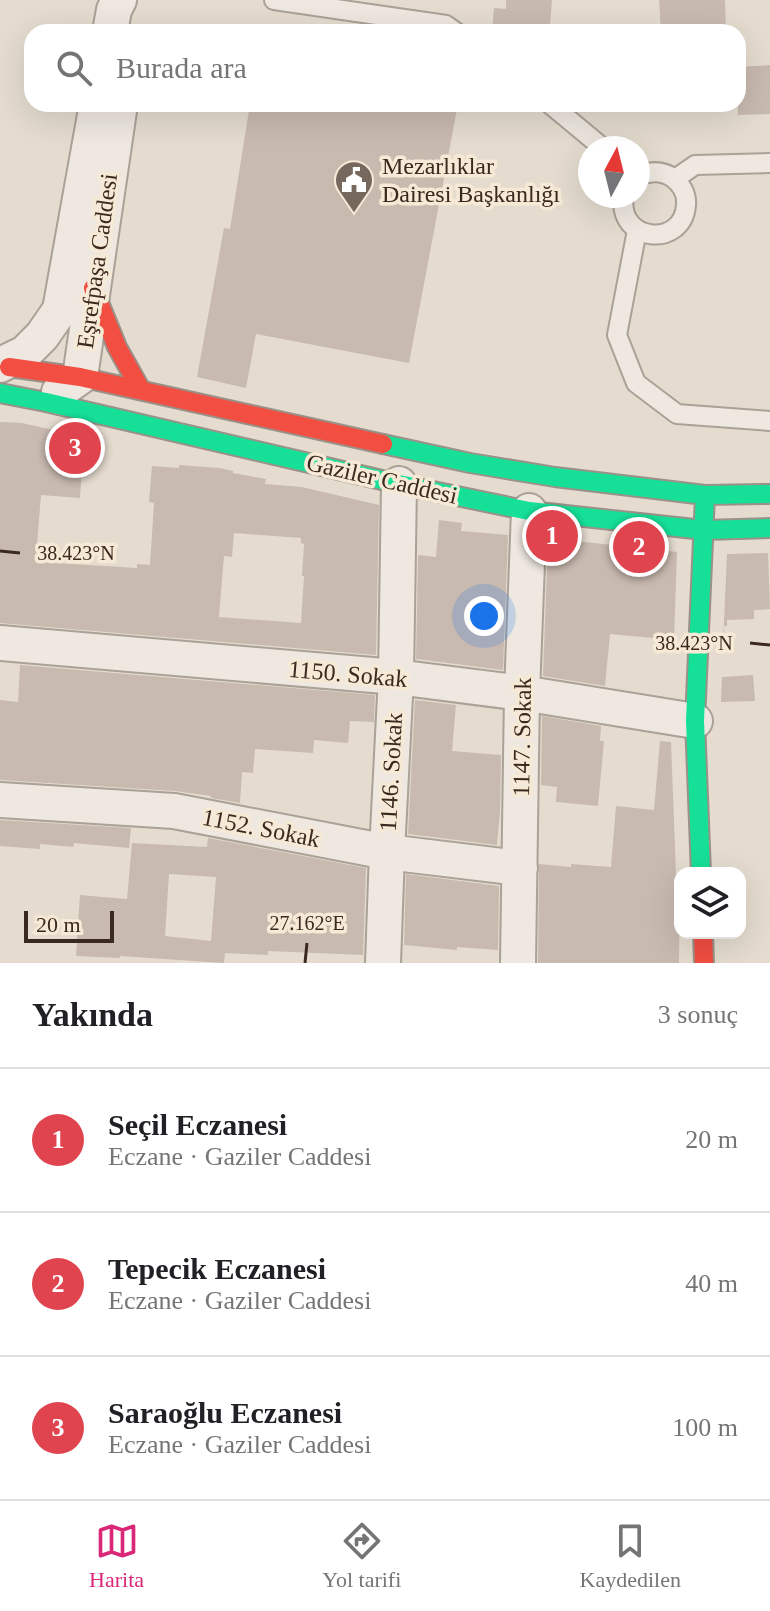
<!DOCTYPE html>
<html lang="tr">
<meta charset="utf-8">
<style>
body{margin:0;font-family:Georgia,serif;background:#f6f6f6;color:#202124}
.controls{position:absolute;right:24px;bottom:24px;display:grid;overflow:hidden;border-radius:16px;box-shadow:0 8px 32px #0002}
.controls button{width:72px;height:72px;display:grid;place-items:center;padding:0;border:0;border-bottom:2px solid #e0e0e0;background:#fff;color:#202124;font:40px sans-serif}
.compass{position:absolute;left:578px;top:136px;width:72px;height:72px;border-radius:50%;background:#fff;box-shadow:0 8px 32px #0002;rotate:7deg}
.scale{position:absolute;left:24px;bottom:20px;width:90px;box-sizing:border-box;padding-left:8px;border:4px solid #3a291f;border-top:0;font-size:22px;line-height:28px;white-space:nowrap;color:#3a291f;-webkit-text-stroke:6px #f6e9d5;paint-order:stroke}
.you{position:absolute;left:484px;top:616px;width:28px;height:28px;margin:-20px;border:6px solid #fff;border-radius:50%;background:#1a73e8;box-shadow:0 0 0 12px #1a73e833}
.badge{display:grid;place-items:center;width:52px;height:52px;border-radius:50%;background:#db2777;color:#fff;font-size:26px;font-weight:700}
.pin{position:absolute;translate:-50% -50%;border:4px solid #fff;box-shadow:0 2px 8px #0006}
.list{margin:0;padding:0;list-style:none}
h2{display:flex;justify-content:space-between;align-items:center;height:104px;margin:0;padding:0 32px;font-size:34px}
h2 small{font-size:26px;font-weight:400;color:#757577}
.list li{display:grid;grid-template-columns:52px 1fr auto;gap:24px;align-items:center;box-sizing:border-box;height:144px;padding:0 32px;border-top:2px solid #e0e0e0}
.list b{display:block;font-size:30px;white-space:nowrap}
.list p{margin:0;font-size:26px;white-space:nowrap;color:#757577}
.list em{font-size:26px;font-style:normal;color:#757577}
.icon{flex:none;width:44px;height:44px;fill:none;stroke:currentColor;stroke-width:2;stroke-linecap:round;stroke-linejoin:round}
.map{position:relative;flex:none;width:770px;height:963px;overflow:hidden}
.search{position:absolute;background:#fff;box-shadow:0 8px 32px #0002;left:24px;right:24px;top:24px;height:88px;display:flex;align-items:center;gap:20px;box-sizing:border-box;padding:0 28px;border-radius:24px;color:#757577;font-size:30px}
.sheet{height:536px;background:#fff}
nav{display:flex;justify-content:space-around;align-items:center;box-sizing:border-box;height:112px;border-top:2px solid #e0e0e0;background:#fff;font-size:22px;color:#757577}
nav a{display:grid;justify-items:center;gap:4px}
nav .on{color:#db2777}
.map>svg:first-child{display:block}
</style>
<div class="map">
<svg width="770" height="963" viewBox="0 0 770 963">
<rect width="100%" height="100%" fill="#e5dccf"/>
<path fill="#c9bab0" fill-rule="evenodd" d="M 506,0 L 552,0 L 550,27 L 519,25 L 519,32 L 492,32 L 494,8 L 506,9 Z
M 659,0 L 725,0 L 726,32 L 661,32 Z
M 770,65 L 770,114 L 738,115 L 738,67 Z
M 250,104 L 458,104 L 409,363 L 256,334 L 246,388 L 197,377 L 224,228 L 230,229 Z
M 0,422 L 22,423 L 84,437 L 80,498 L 41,495 L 36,557 L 40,557 L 39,562 L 137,568 L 137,564 L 150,565 L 154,503 L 149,502 L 152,466 L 179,468 L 179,465 L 220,468 L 233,471 L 233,473 L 266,479 L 265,484 L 302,487 L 379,505 L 376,655 L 0,623 ZM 234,533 L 301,538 L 301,543 L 304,544 L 302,576 L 304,576 L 301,623 L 219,617 L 224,556 L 232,557 Z
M 439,520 L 462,523 L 461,531 L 508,535 L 503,670 L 416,659 L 418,555 L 436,557 Z
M 548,538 L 677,552 L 674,640 L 610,634 L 605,686 L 543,676 Z
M 768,553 L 770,609 L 754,610 L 754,619 L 727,620 L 727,626 L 724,626 L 725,645 L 723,644 L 727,554 Z
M 20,665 L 375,695 L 374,722 L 350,721 L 348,743 L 314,740 L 313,753 L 255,749 L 253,773 L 242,772 L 240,803 L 211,798 L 211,796 L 175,791 L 0,780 L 0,700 L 18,702 Z
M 753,675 L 755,701 L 721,702 L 722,677 Z
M 415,700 L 456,705 L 452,751 L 501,755 L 500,812 L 497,845 L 408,834 Z
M 542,716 L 601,726 L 600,741 L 604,741 L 598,806 L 556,802 L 557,787 L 541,785 Z
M 660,741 L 671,742 L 676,874 L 680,886 L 679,963 L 538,963 L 539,864 L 571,867 L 571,864 L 611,867 L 616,806 L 654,810 Z
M 0,820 L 131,828 L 129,848 L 74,843 L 73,847 L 40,844 L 40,849 L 0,846 Z
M 208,838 L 366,868 L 363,955 L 268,951 L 268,955 L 225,953 L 224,963 L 120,956 L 120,958 L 76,956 L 80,895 L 127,899 L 132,843 L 207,847 ZM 169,874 L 216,877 L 211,941 L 165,936 Z
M 406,874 L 499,886 L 498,950 L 457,947 L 457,950 L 404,945 Z"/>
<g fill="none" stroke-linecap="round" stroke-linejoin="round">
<g stroke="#aaa197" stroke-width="22">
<path id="lane" d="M 274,0 L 446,25 L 456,32
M 550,104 L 603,148
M 675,179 L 695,165 L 770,163
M 624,196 C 616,242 683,249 686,205 C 687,194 681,184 673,178 C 662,170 650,171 638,176
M 637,230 L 617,335 L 636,383 L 677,414 L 770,421"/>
</g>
<g stroke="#aaa197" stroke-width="38">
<path id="street" d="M 110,32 L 114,10 L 119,0
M 0,365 L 25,353 L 42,336 L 60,310 L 97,104
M 59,392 L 80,377 L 120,104
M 0,643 L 396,677 L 522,693 L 695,721
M 0,800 L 174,811 L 387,852 L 520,868
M 383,963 L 387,852 L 396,677 L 399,484
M 518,963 L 522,693 L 529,511"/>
</g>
<g stroke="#9a9188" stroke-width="22">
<path id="fast" d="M 0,393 L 46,402 L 399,484 L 529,511 L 704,530 L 770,528
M 383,444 L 470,463 L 555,477 L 705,495 L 770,494
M 701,873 L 695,721 L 705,495"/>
</g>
<g stroke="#9a9188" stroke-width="22">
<path id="jam" d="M 93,288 L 117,347 L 141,390
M 9,367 L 80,377 L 383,444
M 703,933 L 704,963"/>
</g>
<use href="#lane" stroke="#eee8e0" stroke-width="18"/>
<use href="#street" stroke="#eee8e0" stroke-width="34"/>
<use href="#fast" stroke="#16e098" stroke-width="18"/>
<use href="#jam" stroke="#f24e42" stroke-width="18"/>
</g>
<path fill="none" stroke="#3a291f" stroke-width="3" d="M 0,551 L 20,553M 750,643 L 770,645M 305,963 L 307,943"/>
<defs>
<g id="civic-pin" transform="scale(2)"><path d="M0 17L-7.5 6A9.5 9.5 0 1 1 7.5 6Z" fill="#76685d" stroke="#f6e9d5"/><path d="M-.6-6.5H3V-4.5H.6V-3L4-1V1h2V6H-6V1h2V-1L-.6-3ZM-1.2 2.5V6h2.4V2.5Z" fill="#fff"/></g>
</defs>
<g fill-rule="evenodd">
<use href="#civic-pin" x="354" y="180"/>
</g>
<g text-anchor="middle" stroke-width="7" stroke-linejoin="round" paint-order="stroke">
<g font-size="24" fill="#3a291f" stroke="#f6e9d5" text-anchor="start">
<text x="382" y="174">Mezarlıklar<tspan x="382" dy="28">Dairesi Başkanlığı</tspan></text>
</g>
<g font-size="24" fill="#3a291f" stroke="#f6e9d5">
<text transform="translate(97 261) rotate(-82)" y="8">Eşrefpaşa Caddesi</text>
<text transform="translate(382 479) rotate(13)" y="8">Gaziler Caddesi</text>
<text transform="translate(348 674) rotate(5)" y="8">1150. Sokak</text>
<text transform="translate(522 737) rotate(-89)" y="8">1147. Sokak</text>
<text transform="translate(391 772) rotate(-87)" y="8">1146. Sokak</text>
<text transform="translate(261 828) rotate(11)" y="8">1152. Sokak</text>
</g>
</g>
<g font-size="20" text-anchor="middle" fill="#3a291f" stroke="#f6e9d5" stroke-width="7" stroke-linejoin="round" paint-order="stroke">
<text x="76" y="560">38.423°N</text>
<text x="694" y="650">38.423°N</text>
<text x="307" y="930">27.162°E</text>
</g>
</svg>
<div class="controls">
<button><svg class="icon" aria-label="layers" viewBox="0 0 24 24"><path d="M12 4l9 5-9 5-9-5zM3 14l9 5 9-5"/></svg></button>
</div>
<svg class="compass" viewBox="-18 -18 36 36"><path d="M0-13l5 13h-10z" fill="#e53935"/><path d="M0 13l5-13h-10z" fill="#757577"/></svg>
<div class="scale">20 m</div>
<div class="you"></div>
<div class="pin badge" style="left:552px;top:536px;background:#e0444e">1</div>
<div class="pin badge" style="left:639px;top:547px;background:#e0444e">2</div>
<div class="pin badge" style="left:75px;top:448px;background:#e0444e">3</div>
<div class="search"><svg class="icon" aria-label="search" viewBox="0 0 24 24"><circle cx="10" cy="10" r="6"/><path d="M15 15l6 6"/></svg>Burada ara</div>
</div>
<section class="sheet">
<h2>Yakında<small>3 sonuç</small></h2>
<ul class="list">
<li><span class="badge" style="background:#e0444e">1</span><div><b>Seçil Eczanesi</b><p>Eczane · Gaziler Caddesi</p></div><em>20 m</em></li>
<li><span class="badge" style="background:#e0444e">2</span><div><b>Tepecik Eczanesi</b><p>Eczane · Gaziler Caddesi</p></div><em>40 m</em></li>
<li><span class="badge" style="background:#e0444e">3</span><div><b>Saraoğlu Eczanesi</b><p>Eczane · Gaziler Caddesi</p></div><em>100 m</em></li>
</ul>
</section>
<nav>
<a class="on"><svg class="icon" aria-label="map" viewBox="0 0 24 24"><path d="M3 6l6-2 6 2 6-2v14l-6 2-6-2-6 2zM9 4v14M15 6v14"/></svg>Harita</a>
<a><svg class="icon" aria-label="directions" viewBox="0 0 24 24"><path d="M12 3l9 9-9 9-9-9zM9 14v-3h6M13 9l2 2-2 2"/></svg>Yol tarifi</a>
<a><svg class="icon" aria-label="saved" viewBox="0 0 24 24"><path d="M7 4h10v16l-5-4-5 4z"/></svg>Kaydedilen</a>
</nav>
